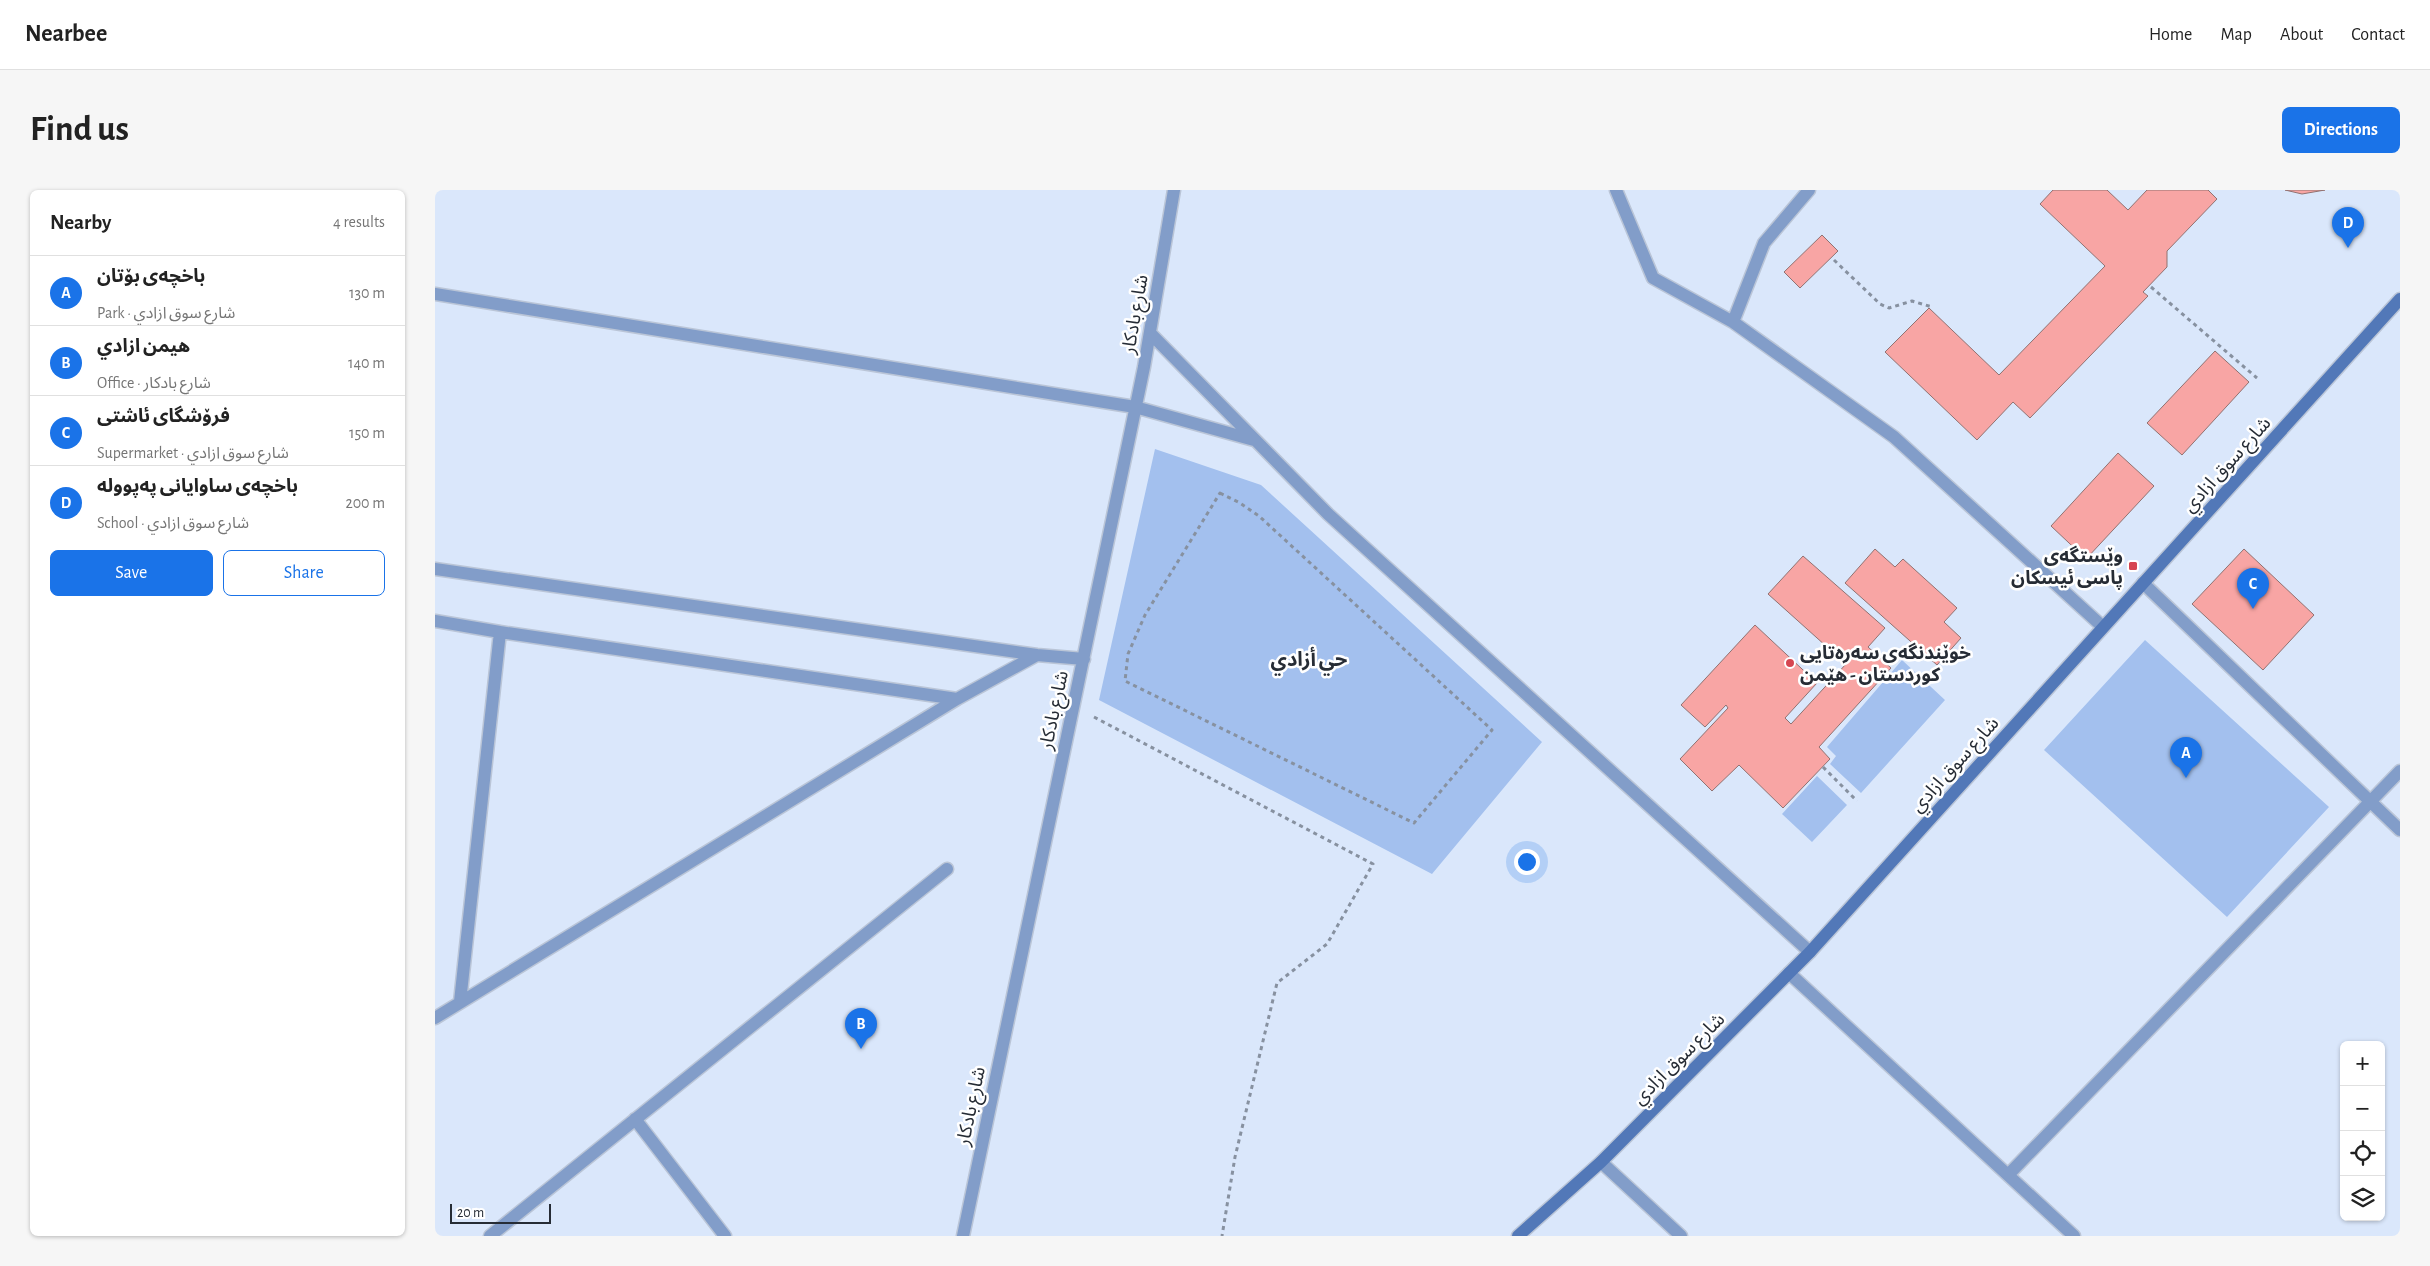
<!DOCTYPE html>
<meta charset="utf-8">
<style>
body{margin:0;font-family:"Alegreya Sans","Noto Sans Arabic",sans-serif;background:#f6f6f6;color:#222}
.controls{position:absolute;right:15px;bottom:15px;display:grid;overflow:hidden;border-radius:8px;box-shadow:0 1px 4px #0004}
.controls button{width:45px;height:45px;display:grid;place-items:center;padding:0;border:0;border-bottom:1px solid #e0e0e0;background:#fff;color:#222;font:25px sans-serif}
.scale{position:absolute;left:15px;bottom:12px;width:101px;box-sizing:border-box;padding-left:5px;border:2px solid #262c35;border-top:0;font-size:14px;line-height:18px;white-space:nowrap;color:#262c35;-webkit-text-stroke:4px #fff;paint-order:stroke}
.you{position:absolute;left:1091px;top:671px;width:18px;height:18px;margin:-12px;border:4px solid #fff;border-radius:50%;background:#1a73e8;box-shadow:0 0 0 8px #1a73e833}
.badge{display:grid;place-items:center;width:32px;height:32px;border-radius:50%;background:#1a73e8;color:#fff;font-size:16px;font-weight:700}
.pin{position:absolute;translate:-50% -41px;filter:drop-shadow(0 1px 2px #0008)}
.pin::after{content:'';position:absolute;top:26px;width:18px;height:15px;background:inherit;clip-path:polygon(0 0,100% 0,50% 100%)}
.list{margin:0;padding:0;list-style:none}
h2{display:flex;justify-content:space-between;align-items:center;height:65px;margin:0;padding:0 20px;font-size:21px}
h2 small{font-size:16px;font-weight:400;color:#767676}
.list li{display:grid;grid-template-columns:32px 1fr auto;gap:15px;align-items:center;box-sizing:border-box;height:70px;padding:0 20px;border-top:1px solid #e0e0e0}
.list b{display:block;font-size:19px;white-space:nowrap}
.list p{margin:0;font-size:16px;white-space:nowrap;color:#767676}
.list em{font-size:16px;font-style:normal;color:#767676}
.actions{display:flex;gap:10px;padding:15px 20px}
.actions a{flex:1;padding:11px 0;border:1px solid #1a73e8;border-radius:8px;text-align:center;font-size:18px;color:#1a73e8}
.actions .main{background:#1a73e8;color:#fff}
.icon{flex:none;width:28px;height:28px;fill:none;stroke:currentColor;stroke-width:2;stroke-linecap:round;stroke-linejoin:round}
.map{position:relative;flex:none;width:1965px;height:1046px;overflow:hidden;border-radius:8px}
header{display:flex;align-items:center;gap:30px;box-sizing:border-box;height:70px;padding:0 25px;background:#fff;border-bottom:1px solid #e0e0e0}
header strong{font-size:24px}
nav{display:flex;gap:28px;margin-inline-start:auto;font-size:18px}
.intro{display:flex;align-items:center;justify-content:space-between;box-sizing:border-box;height:120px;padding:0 30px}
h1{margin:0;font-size:35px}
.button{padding:12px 22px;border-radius:8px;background:#1a73e8;color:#fff;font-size:18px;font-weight:700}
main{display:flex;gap:30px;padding:0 30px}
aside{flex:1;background:#fff;border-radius:8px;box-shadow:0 1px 4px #0004}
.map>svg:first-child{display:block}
</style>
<header>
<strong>Nearbee</strong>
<nav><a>Home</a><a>Map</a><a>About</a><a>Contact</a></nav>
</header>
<div class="intro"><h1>Find us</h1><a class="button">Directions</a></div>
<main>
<aside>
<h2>Nearby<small>4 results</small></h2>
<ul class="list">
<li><span class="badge">A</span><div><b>باخچەی بۆتان</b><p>Park · شارع سوق ازادي</p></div><em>130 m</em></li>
<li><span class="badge">B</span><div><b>هيمن ازادي</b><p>Office · شارع بادكار</p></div><em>140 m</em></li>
<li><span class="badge">C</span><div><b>فرۆشگای ئاشتی</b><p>Supermarket · شارع سوق ازادي</p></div><em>150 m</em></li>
<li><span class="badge">D</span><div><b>باخچەی ساوایانی پەپوولە</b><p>School · شارع سوق ازادي</p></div><em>200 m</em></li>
</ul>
<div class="actions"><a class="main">Save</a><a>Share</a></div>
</aside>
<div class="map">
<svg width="1965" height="1046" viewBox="0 0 1965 1046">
<rect width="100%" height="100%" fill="#dae7fb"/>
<path fill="#a3c0ee" d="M 720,259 L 826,295 L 1107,552 L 997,684 L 664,510 Z
M 1710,450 L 1894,617 L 1792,727 L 1609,560 Z
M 1467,470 L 1510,510 L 1426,603 L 1395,574 L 1401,566 L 1392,557 Z
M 1382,586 L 1412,615 L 1377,652 L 1347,624 Z"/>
<path fill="#f8a5a4" stroke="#917271" d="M 1618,0 L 1672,0 L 1693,20 L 1712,0 L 1773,0 L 1782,9 L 1732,61 L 1732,77 L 1708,102 L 1713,106 L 1595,228 L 1578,212 L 1542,250 L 1450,162 L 1494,118 L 1564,185 L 1670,76 L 1605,14 Z
M 1850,0 L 1890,0 L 1867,4 Z
M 1387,45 L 1403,61 L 1365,98 L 1349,82 Z
M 1780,161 L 1814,192 L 1747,265 L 1712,233 Z
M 1683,263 L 1719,296 L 1651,369 L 1616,336 Z
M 1440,359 L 1460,377 L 1468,369 L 1522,418 L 1509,432 L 1526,448 L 1502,475 L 1410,393 Z
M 1809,359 L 1879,425 L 1828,480 L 1757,414 Z
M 1368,366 L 1450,438 L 1433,457 L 1456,478 L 1384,557 L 1395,569 L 1348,618 L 1304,575 L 1277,601 L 1245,569 L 1293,518 L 1291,515 L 1270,537 L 1246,515 L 1320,435 L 1382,493 L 1350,528 L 1356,534 L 1411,474 L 1333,404 Z"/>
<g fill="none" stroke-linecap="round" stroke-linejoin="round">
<g stroke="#bac5d7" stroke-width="15">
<path id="street" d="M 1181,0 L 1218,88 L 1298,132 L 1459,247 L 1668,437
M 0,104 L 700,217 L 819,250
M 1298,132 L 1329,53 L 1374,0
M 715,143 L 893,324 L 1375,762
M 0,379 L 602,465 L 649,469
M 1708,393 L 1965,640
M 0,431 L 65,442
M 1354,783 L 1639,1046
M 25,812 L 65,442 L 522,509
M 0,828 L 522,509 L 602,465
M 200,929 L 290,1046
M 1166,972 L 1246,1046
M 1574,984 L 1965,581
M 55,1046 L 512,679
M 528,1046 L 709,177 L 739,0"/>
</g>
<g stroke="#bac5d7" stroke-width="15">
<path id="secondary" d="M 1083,1046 L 1166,972 L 1375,762 L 1965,109"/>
</g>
<path stroke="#8791a0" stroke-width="3" stroke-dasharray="4 4" stroke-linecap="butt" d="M 1399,70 L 1445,114 L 1454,118 L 1477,111 L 1497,117
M 1716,97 L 1822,188
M 785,303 L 805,313 L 824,326 L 1057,540 L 979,633 L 690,491 L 693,464 L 710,425 Z
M 659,527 L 938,674 L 892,754 L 842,793 L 800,967 L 787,1046
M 1388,577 L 1422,611"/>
<use href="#street" stroke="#829dc9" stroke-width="12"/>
<use href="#secondary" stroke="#5278b8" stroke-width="12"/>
</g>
<g fill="#d64550" stroke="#fff" stroke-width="2">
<rect x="1693" y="371" width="10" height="10" rx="2.5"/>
<circle cx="1355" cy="473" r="5"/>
</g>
<g text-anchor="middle" stroke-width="5" stroke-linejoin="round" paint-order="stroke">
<g font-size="19" fill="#262c35" stroke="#fff">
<text transform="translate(699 124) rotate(-80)" y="7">شارع بادكار</text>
<text transform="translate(1791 274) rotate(-48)" y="7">شارع سوق ازادي</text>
<text transform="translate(618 520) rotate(-78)" y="7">شارع بادكار</text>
<text transform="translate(1519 574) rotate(-48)" y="7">شارع سوق ازادي</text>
<text transform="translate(1243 868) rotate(-45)" y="7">شارع سوق ازادي</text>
<text transform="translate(535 916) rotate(-78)" y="7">شارع بادكار</text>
</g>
<g font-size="19" font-weight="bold" fill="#262c35" stroke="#fff" text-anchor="end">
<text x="1688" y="372">وێستگەی<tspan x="1688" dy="22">پاسی ئیسکان</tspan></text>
<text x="1365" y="469" text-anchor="start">خوێندنگەی سەرەتایی<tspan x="1365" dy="22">کوردستان - هێمن</tspan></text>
</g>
<g font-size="20" font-weight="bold" fill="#262c35" stroke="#fff">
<text x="874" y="476">حي أزادي</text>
</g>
</g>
</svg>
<div class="controls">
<button>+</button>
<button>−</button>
<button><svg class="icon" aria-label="locate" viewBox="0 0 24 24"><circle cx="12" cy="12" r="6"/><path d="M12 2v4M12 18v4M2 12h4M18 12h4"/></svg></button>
<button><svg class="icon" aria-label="layers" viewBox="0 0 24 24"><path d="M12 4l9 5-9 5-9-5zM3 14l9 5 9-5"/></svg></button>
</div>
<div class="scale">20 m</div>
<div class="you"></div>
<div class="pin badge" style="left:1751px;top:588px">A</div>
<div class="pin badge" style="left:426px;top:859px">B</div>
<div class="pin badge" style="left:1818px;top:419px">C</div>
<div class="pin badge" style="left:1913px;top:58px">D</div>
</div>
</main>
